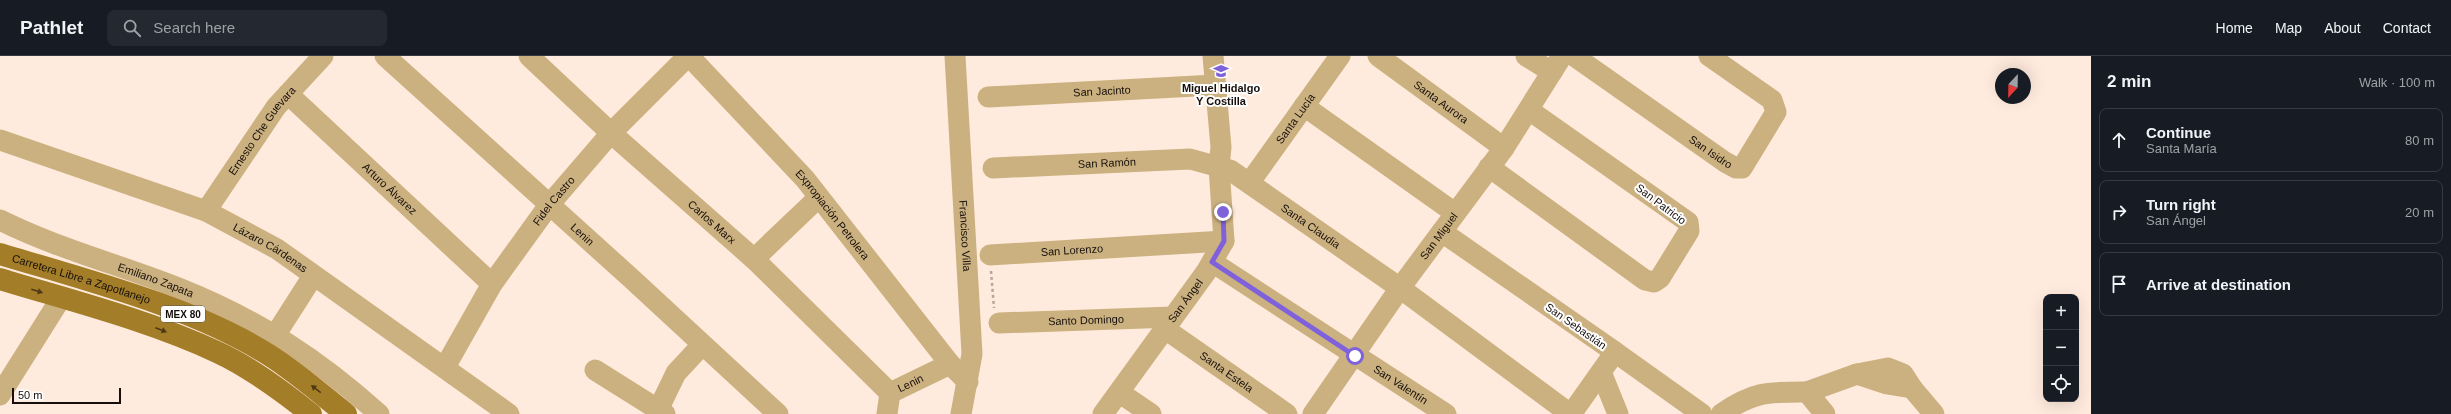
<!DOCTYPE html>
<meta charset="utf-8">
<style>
body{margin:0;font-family:Helvetica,sans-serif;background:#242831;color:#f1f3f6}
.controls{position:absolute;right:12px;bottom:12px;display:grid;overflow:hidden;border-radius:8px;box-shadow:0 4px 16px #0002}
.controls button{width:36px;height:36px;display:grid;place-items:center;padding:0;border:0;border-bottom:1px solid #363941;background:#171b24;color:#f1f3f6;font:20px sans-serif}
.compass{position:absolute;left:1995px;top:12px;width:36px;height:36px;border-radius:50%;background:#171b24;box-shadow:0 4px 16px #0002;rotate:202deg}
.scale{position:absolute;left:12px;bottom:10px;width:109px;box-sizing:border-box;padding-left:4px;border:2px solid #150e0a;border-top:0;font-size:11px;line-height:14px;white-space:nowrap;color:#150e0a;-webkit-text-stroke:3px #fff;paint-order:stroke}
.stop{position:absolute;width:12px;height:12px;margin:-9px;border:3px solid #7f61dc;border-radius:50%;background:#fff}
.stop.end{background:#7f61dc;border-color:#fff;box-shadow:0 1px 4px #0008}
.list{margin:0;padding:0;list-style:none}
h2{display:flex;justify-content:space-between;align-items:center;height:52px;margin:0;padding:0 16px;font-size:17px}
h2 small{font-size:13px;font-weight:400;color:#9ea1a6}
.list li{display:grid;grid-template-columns:26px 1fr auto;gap:12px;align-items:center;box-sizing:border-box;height:64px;margin:0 8px 8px;padding:0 8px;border:1px solid #363941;border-radius:8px}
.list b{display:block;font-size:15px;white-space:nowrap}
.list p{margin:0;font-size:13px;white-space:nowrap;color:#9ea1a6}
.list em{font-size:13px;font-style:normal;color:#9ea1a6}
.icon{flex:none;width:22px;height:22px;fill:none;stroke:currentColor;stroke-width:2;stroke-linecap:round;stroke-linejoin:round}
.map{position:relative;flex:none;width:2091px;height:358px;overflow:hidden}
header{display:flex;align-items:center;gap:24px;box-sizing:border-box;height:56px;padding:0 20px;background:#171b24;border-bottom:1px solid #363941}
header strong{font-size:19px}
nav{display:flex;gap:22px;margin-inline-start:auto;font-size:14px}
.search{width:280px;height:36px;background:#242831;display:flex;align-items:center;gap:10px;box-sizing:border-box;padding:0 14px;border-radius:8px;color:#9ea1a6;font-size:15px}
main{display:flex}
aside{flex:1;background:#171b24}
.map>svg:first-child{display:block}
</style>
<header>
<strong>Pathlet</strong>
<div class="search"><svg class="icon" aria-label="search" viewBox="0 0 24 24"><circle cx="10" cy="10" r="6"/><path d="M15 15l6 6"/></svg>Search here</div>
<nav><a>Home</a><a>Map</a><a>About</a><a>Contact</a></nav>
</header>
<main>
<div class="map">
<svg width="2091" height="358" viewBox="0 0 2091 358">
<rect width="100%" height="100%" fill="#ffebde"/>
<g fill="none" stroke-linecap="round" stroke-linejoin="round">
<path stroke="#b6a69c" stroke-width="2.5" stroke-dasharray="3 3" stroke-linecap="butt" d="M 991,215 L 994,252"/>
<g stroke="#ccb180" stroke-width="21">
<path id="s1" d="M 385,0 L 633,224 L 778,358"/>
<path id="s2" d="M 529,0 L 611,77 L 754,203 L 890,337"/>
<path id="s3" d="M 689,0 L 805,123 L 950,308 L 968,326"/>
<path id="s4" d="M 955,0 L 972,298 L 961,358"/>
<path id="s5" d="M 1378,0 L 1504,92"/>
<path d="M 1526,0 L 1552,16"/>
<path id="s6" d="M 1574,0 L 1725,106 L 1736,112 L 1742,112 L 1776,56 L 1772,44 L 1709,0"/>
<path id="s7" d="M 288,38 L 492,228"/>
<path id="s8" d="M 988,41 L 1215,29"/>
<path d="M 1304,50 L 1455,157"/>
<path id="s9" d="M 0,84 L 206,155 L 277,193 L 509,358"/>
<path d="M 1489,111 L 1645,224 L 1654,226 L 1660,222 L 1689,175 L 1688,166 L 1529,54"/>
<path id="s10" d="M 993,112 L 1190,103 L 1230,114 L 1400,232 L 1566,355 L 1574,354 L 1615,296 L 1442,176"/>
<path id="s11" d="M 1250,126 L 1340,0"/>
<path id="s12" d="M 206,155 L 276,51 L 323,0"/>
<path id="s13" d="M 0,164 C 58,193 121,209 181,233 C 258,264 318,303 379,358"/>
<path id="s14" d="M 990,199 L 1224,185"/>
<path d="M 754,203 L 818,142"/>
<path id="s15" d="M 1212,206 L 1446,358"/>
<path id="s16" d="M 999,267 L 1173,261"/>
<path id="s17" d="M 1165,273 L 1287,358"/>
<path d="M 276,278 L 313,220"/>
<path d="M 1615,296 L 1702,358"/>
<path id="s18" d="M 445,311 L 492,228 L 549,149 L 611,77 L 688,0"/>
<path d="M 595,314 L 665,358"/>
<path d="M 1601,316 L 1618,358"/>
<path d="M 1857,318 L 1887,328 L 1912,332"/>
<path d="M 1807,336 L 1857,318 L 1888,312 L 1903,318 L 1912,332 L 1934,358"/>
<path d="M 1120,337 L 1151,358"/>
<path d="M 0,339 L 61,242"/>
<path d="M 659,352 L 676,317 L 702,289"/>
<path id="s19" d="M 887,358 L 890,337 L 950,308"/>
<path id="s20" d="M 1103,358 L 1206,216 L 1224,185 L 1219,111 L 1221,91 L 1213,0"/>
<path id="s21" d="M 1313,358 L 1400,232 L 1504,92 L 1562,0"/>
<path d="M 1721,358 C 1754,335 1768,336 1807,336 L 1825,358"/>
</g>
<g stroke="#a47d28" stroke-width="22">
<path id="s22" d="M 0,198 C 86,224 193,251 269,299 C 296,316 321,338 346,358"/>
<path d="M 0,223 C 72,245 148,264 217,296 C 250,311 282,335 311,358"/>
</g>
</g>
<defs><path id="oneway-solid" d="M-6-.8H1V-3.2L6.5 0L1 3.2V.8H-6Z"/></defs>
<g fill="#4e3a16">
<use href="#oneway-solid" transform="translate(37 235) rotate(17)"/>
<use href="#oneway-solid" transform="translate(161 274) rotate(21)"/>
<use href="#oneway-solid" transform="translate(316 333) rotate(-142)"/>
</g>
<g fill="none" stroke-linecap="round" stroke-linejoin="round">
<path stroke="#7f61dc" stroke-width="5" d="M 1223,156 L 1224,185 L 1212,206 L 1355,300"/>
</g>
<defs>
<g id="school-bare" transform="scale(1.2)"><path d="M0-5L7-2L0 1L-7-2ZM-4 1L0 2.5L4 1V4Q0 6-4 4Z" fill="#7f61dc" stroke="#fff" stroke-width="2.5" paint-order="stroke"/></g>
</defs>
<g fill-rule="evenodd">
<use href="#school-bare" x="1221" y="15"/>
</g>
<g text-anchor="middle" stroke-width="4" stroke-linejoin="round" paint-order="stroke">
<rect fill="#fff" stroke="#5b5654" stroke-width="1" x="161" y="250" width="44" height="16" rx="3"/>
<g font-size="10" font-weight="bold" fill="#150e0a">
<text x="183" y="262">MEX 80</text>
</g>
<g font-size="11" font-weight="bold" fill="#150e0a" stroke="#fff">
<text x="1221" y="36">Miguel Hidalgo<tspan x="1221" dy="13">Y Costilla</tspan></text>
</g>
<g font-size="11" fill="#150e0a" stroke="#fff">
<text dy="4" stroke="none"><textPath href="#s8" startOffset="114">San Jacinto</textPath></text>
<text dy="4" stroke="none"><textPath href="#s5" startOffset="78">Santa Aurora</textPath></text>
<text dy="4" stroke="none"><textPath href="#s11" startOffset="78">Santa Lucía</textPath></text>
<text dy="4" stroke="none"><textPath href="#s12" startOffset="98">Ernesto Che Guevara</textPath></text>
<text dy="4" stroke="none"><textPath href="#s6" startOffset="167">San Isidro</textPath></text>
<text dy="4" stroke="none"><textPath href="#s10" startOffset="114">San Ramón</textPath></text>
<text dy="4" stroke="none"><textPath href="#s7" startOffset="139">Arturo Álvarez</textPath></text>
<text dy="4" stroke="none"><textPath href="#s18" startOffset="199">Fidel Castro</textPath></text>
<text transform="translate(1661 148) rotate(37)" y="4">San Patricio</text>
<text dy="4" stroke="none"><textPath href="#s3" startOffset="214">Expropiación Petrolera</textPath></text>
<text dy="4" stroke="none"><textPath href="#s2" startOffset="247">Carlos Marx</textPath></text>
<text dy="4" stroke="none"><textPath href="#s10" startOffset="337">Santa Claudia</textPath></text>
<text dy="4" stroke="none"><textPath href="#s1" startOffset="266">Lenin</textPath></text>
<text dy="4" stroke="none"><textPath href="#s4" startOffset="180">Francisco Villa</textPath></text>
<text dy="4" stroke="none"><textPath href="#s21" startOffset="218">San Miguel</textPath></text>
<text dy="4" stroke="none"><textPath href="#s9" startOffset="292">Lázaro Cárdenas</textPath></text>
<text dy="4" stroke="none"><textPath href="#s14" startOffset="82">San Lorenzo</textPath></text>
<text dy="4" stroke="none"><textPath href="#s22" startOffset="85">Carretera Libre a Zapotlanejo</textPath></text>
<text dy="4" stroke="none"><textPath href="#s13" startOffset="167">Emiliano Zapata</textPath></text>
<text dy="4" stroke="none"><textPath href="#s20" startOffset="140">San Ángel</textPath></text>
<text dy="4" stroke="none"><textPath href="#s16" startOffset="87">Santo Domingo</textPath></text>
<text transform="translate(1576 270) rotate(35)" y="4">San Sebastián</text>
<text dy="4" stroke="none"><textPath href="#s17" startOffset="75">Santa Estela</textPath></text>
<text dy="4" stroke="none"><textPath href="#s19" startOffset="44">Lenin</textPath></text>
<text dy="4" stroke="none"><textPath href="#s15" startOffset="225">San Valentín</textPath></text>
</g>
</g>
</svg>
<div class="controls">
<button>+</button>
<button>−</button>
<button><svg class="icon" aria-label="locate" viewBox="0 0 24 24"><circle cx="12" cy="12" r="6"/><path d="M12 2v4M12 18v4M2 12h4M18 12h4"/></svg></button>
</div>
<svg class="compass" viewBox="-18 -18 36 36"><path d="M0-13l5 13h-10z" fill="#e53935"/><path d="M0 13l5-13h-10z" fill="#9ea1a6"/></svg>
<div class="scale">50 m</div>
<div class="stop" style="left:1355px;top:300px"></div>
<div class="stop end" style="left:1223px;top:156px"></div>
</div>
<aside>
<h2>2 min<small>Walk · 100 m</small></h2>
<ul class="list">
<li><svg class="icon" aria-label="ahead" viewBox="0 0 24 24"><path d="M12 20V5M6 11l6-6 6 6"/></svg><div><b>Continue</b><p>Santa María</p></div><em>80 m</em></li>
<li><svg class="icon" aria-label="right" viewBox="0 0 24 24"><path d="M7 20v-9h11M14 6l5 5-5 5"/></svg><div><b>Turn right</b><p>San Ángel</p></div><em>20 m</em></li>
<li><svg class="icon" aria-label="arrive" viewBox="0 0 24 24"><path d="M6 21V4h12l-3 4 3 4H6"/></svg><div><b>Arrive at destination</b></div></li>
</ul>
</aside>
</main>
